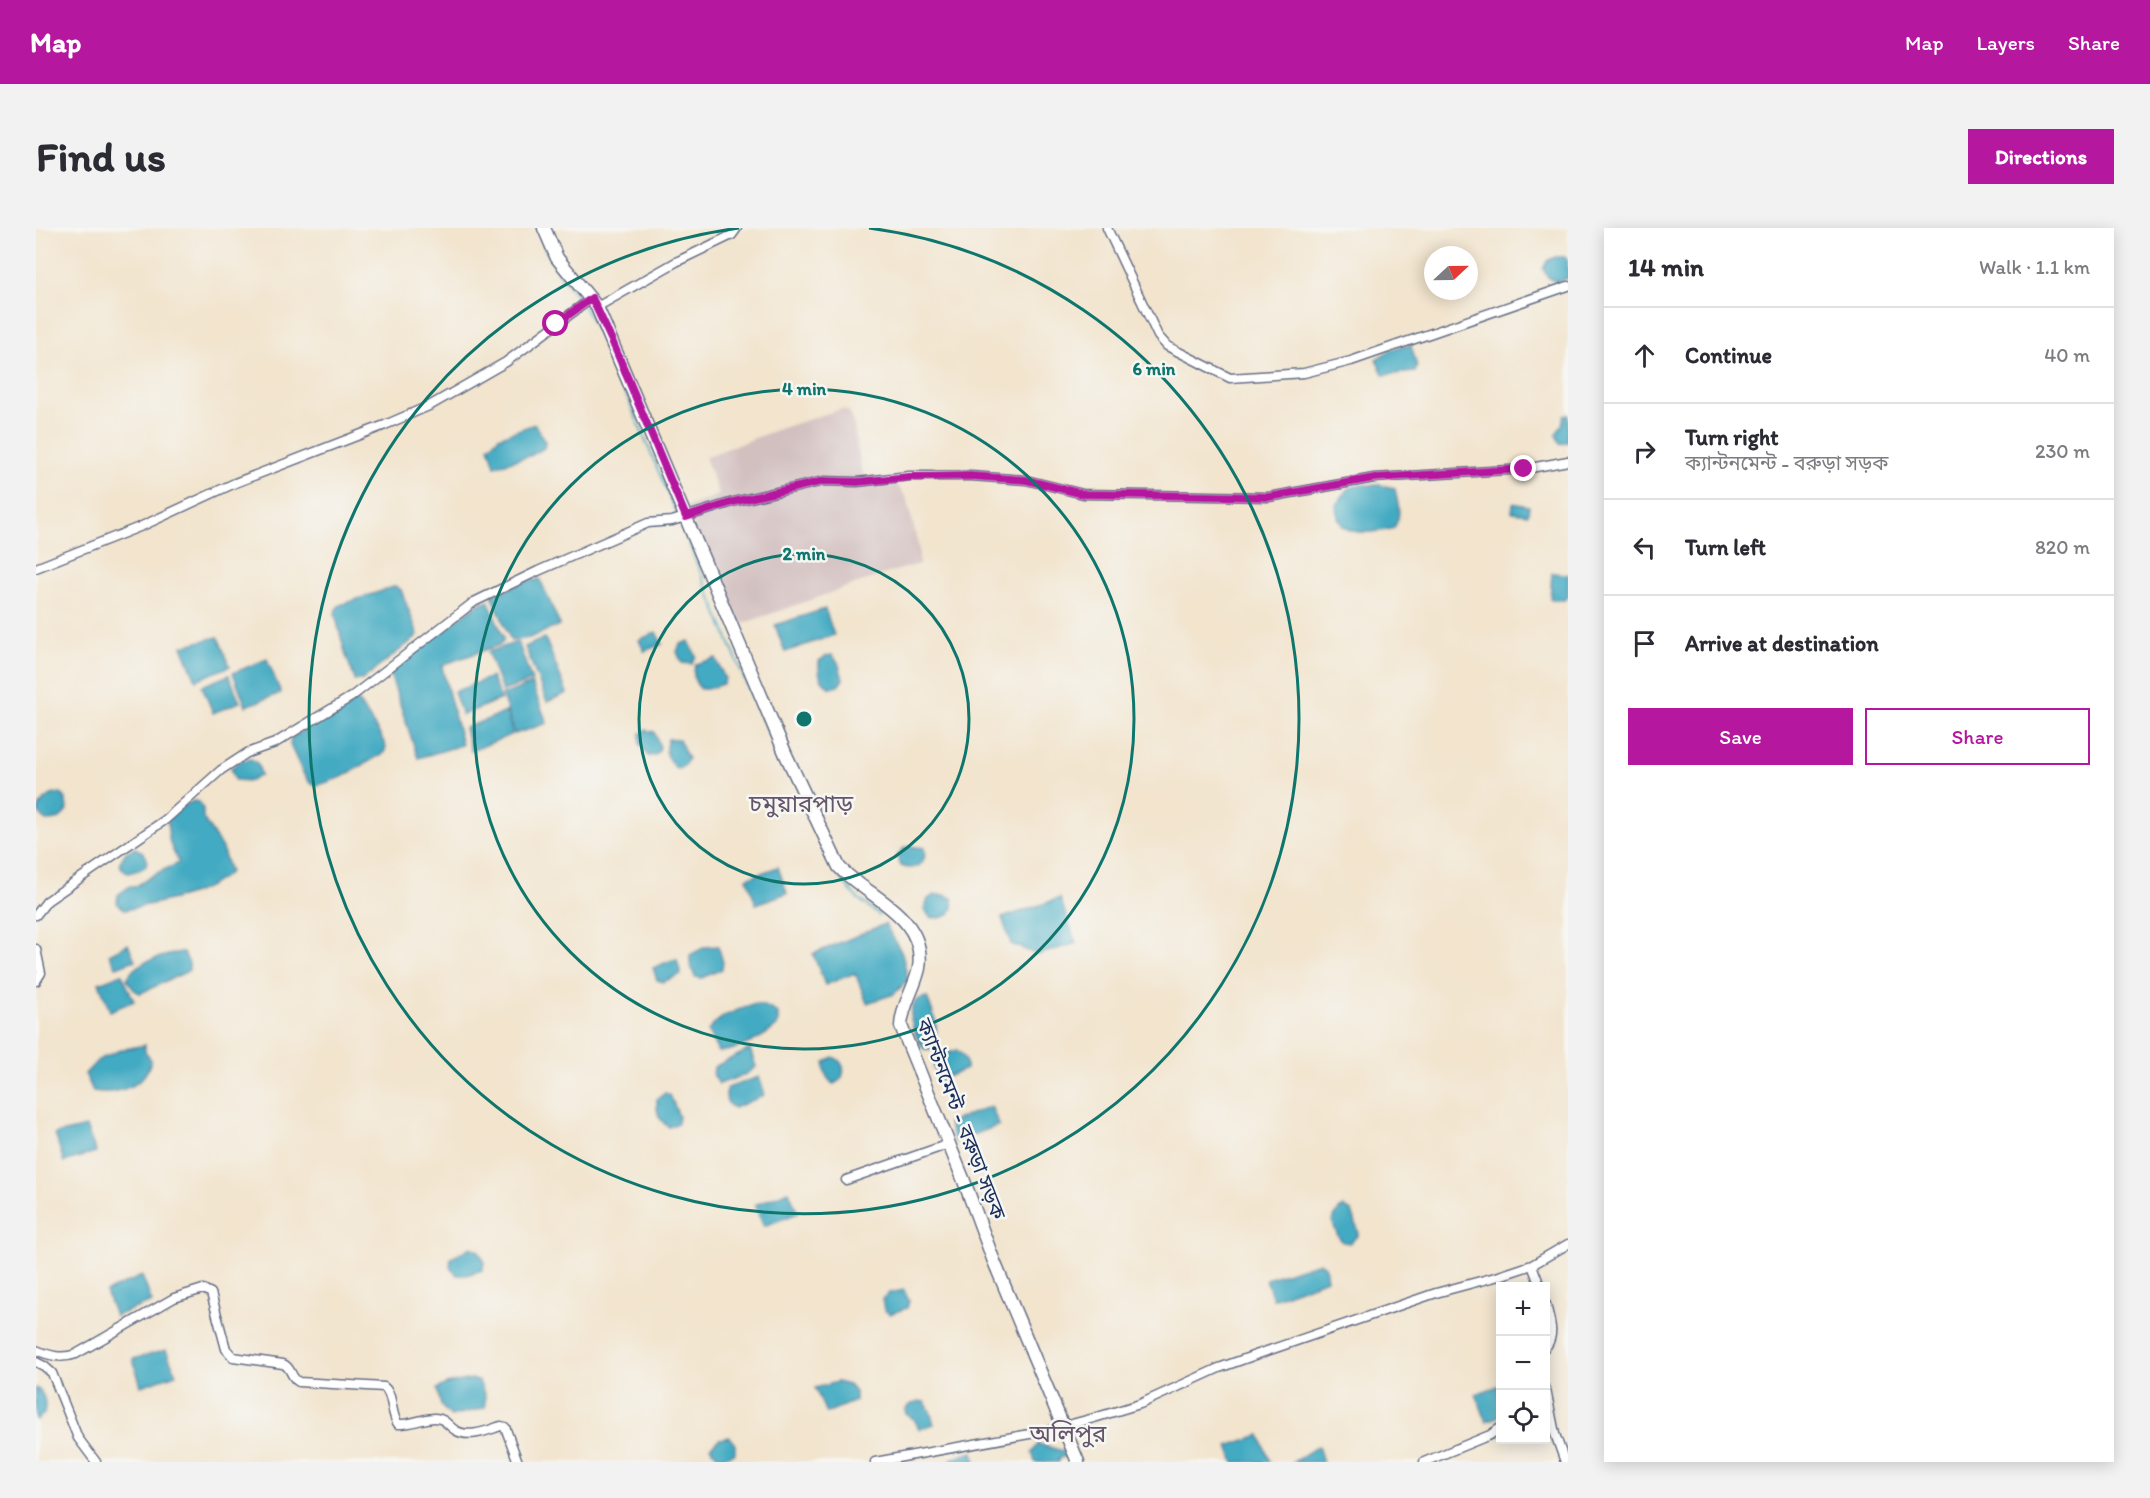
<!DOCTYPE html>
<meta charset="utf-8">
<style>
body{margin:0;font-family:Itim,"Noto Sans Bengali",sans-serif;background:#f2f2f3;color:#2b2b33}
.controls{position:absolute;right:18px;bottom:18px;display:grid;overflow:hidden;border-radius:0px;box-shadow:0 3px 15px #0003}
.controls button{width:54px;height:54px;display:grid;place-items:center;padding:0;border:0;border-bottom:2px solid #e1e1e2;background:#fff;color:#2b2b33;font:30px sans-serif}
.compass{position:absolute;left:1388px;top:18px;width:54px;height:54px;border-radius:50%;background:#fff;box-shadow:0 3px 15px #0003;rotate:68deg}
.stop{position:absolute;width:18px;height:18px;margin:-14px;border:4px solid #b5179e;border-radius:50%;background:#fff}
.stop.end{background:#b5179e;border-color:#fff;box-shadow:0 2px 6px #0008}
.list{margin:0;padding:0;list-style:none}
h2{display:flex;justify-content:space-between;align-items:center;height:78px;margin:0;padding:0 24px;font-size:26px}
h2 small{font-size:20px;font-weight:400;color:#7c7c81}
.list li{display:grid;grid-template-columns:39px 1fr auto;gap:18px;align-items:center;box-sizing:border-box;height:96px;padding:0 24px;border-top:2px solid #e1e1e2}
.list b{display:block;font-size:22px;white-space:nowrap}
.list p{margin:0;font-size:20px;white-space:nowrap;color:#7c7c81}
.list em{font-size:20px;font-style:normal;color:#7c7c81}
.actions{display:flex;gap:12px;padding:18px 24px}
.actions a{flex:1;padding:14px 0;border:2px solid #b5179e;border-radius:0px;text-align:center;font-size:21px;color:#b5179e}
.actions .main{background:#b5179e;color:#fff}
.icon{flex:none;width:33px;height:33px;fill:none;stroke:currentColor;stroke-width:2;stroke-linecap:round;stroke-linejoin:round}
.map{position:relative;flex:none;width:1532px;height:1234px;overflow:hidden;border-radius:0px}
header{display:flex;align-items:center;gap:36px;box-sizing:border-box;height:84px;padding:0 30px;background:#b5179e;color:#fff}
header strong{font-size:28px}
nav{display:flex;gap:33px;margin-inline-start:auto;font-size:21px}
.intro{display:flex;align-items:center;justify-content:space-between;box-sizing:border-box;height:144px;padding:0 36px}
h1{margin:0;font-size:42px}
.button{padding:15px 27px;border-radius:0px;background:#b5179e;color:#fff;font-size:21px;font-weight:700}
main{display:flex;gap:36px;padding:0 36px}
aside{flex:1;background:#fff;border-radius:0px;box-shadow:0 3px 15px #0003}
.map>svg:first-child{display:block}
</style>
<header>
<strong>Map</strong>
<nav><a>Map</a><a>Layers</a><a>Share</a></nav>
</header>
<div class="intro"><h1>Find us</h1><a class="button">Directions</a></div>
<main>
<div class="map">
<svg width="1532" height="1234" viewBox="0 0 1532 1234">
<rect width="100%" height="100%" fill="#f6f6f2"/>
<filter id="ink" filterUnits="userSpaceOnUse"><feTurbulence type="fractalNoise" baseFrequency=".0167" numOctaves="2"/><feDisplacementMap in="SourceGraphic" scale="12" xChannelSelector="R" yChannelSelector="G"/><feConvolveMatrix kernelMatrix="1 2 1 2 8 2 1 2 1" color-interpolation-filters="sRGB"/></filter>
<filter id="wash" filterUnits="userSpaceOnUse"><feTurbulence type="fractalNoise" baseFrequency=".008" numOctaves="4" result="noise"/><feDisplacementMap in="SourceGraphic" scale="24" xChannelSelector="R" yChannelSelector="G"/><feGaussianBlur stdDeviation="1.35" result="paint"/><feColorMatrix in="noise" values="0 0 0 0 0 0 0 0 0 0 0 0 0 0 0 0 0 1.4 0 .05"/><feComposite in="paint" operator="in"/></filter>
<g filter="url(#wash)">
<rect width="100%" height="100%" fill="#f2e4cd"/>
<path fill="#d2bfbf" d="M 805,181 L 813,183 L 818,197 L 825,240 L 831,256 L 859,254 L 871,271 L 883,321 L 883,336 L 845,347 L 703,397 L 669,326 L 650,279 L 683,267 L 669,229 L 740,202 Z"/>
<path fill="#42aac2" stroke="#2e6c90" stroke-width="1.5" d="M 1519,29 L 1531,29 L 1532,50 C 1519,57 1513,53 1507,41 L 1511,33 Z
M 1366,118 L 1375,118 L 1381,138 L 1379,144 L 1347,147 L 1340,131 L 1356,121 Z
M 1532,186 L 1532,214 L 1524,216 L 1520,206 L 1526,197 L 1528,187 Z
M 499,196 L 509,214 L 508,220 L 496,227 L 459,238 L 453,219 L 463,209 Z
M 1326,257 L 1344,257 L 1359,260 C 1361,277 1367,283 1358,300 C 1343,304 1310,310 1303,292 C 1301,287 1301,281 1300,277 L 1313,260 Z
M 1477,275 L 1493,278 L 1492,286 L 1476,284 Z
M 1516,345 L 1532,346 L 1532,369 L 1528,372 L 1514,371 Z
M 504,351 L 524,397 L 493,410 L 475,413 L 456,367 L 491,353 Z
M 360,358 L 365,362 L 382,406 L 378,411 L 326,452 L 319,452 L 309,425 L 299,386 L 300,381 L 304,377 Z
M 452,372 L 468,410 L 467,413 L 463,417 L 409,436 L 406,439 L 426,517 L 382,530 L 353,443 L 441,377 Z
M 789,381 L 798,407 L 749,424 L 739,397 Z
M 620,404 L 626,416 L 608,423 L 603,412 Z
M 182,409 L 194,438 L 160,452 L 146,418 Z
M 509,410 L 531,465 L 511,474 L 489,419 Z
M 653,413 L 660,428 L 656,436 L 646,435 L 641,424 L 644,416 Z
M 482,414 L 496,453 L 466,463 L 452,424 Z
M 796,427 L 802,434 L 807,451 L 802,458 L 795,460 C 784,453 782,446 783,433 L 790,428 Z
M 680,430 L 689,451 L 687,456 L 671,461 L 665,461 C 657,453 656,446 660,436 Z
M 231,431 L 245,465 L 210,478 L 197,445 Z
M 193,447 L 204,474 L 177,485 L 166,458 Z
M 455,449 L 465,471 L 426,487 L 418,464 Z
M 496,456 L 511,495 L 479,506 L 466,467 Z
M 320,470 L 345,508 L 350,519 L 348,525 L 306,549 L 280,558 L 274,555 L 267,545 L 254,517 L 255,510 Z
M 470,484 L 477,506 L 435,523 L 429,500 Z
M 610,502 L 618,504 L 624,519 C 622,526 619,528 612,528 L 604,516 L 604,506 Z
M 632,511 L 643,511 L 652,531 L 648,538 L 641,541 C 631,532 627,523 632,511 Z
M 215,531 L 222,536 L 225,547 L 215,553 L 199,552 L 195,540 L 206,532 Z
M 25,565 L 30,572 L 31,582 C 26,591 20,593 10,593 L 2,584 C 5,571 13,566 25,565 Z
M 157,573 L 163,574 L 167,581 L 167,590 L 186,620 L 194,644 C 165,670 125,673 89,682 L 81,675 L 82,667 L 94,658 L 99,659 L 119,646 L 143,635 C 134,618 131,611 132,591 L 143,581 Z
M 874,618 L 888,620 C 892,635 879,644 865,638 L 861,628 L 868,620 Z
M 99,620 L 107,624 L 111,631 L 110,638 L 103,642 L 92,645 L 85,639 L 84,634 L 90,624 Z
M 742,639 L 751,665 L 720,676 L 711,650 Z
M 898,667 L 908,667 L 916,670 C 921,686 908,692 894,689 L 888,681 L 892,671 Z
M 1024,670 L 1040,715 L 1002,727 L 975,716 L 966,690 Z
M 849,696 L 866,725 L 872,752 L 858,766 L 831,775 L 819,745 L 789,757 L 777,726 Z
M 92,716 L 99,732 L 80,739 L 73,726 Z
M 682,718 L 687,734 L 686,741 L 666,750 L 659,749 L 654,736 L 654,727 L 669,719 Z
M 144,724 L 147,724 L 153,735 L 153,742 L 150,744 L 105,765 C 98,764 95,758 91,751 C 99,732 126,729 144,724 Z
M 636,732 L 641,732 L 645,746 L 627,754 L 621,752 L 617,740 Z
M 86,746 L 98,773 L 74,783 L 63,755 Z
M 891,769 C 897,785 907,807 894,821 L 888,821 C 877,808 864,771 891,769 Z
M 720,776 L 734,780 L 742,786 L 742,797 C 726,811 703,822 682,824 L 672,803 C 683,787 703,781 720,776 Z
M 109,817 L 109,824 L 115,832 C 109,859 82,867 57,863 L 49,846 L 62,832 L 84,822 Z
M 714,821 L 720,839 L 708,847 L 683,856 L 677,846 L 678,839 Z
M 921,822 C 928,827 931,833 930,841 L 904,852 L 898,840 L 898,829 Z
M 797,829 C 810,833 812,851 797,856 C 790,849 787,844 789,834 Z
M 723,849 L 728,864 L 727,868 L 698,880 C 689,876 689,868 691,860 Z
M 629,865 L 634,867 L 643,888 L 642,895 L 633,899 C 622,892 620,884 621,871 Z
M 955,878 L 963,897 L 919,914 L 912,895 Z
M 50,899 L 60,924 L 28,934 L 19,906 Z
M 753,963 L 762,985 L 728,998 L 719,977 Z
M 1308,979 L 1316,983 L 1322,1002 L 1322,1007 L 1314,1015 L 1307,1014 L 1302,1008 L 1296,993 L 1303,982 Z
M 435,1019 L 443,1023 L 448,1033 L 447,1042 L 430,1047 L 421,1047 L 414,1039 L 415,1030 Z
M 1284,1034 L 1289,1038 L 1291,1051 L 1237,1071 L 1230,1051 Z
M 106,1048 L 116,1074 L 79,1088 L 70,1064 Z
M 868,1062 L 873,1073 L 871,1080 L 854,1086 L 848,1082 L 846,1071 L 853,1065 Z
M 130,1122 L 140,1146 L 105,1158 L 97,1131 Z
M 436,1151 L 443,1153 L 449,1168 L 449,1180 L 415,1188 L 405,1178 L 401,1161 L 410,1156 Z
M 801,1154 L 813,1157 L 819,1164 L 819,1173 L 790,1185 L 779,1160 Z
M 1464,1157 L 1464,1188 L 1450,1193 L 1440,1166 Z
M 0,1160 C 9,1165 10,1176 8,1186 L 0,1192 Z
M 882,1173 L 889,1174 L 894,1183 L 898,1196 L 883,1201 L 878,1191 L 870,1186 L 869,1182 L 874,1177 Z
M 1224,1207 L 1234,1234 L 1198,1234 L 1192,1218 Z
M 693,1209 L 699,1216 L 699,1225 L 684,1230 L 674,1219 L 683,1211 Z
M 1002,1216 L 1030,1224 L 1032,1228 L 1023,1230 L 1022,1234 L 999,1234 L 996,1224 Z
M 1282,1218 L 1287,1234 L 1257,1234 Z
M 937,1224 L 940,1234 L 916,1234 L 915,1231 Z"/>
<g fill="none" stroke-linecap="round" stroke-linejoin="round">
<path stroke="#42aac2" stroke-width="2" d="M 501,0 L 509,21 L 523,46 L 545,74
M 548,79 L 570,119 L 641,287
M 643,292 L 722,484 L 750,541
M 775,595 L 791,627
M 799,643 L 820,669 L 843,687"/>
</g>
</g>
<g filter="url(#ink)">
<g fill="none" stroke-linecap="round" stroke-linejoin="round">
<g stroke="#666e85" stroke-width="11">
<path id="street" d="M 1071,0 L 1122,108 L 1131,118 L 1194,150 L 1268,145 L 1315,133 L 1532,58
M 561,79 L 640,34 L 696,7 L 701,0
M 0,340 L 106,298 L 199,255 L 349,197 L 395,177 L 470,134 L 556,70
M 0,687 L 11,673 L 129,592 L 185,542 L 211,525 L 239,515 L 315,469 L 438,374 L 502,343 L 612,295 L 636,293 L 697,274 L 788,253 L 821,254 L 873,248 L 935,248 L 990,252 L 1047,266 L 1233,269 L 1338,250 L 1489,241 L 1532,233
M 0,721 L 5,745 L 0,753
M 810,952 L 913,916
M 1496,1037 L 1504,1058
M 1510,1076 C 1513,1091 1520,1106 1510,1119
M 0,1122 C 14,1128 26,1131 40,1126 L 138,1070 L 167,1061 L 175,1065 L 190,1121 L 197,1129 L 247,1136 C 256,1139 254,1150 263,1154 L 348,1159 C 358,1167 354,1185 362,1196 C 374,1197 387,1190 399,1190 C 409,1190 412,1198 419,1202 C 433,1211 452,1202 465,1198 L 469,1199 L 482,1234
M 0,1134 L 8,1138 L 16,1145 L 42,1210 L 60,1234
M 1510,1161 L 1519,1206 L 1529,1234
M 839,1234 L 1010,1203 L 1058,1190 L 1104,1176 L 1183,1140 L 1228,1124 L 1400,1065 L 1463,1048 L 1496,1037 L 1532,1016
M 1388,1234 L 1454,1207 L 1464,1200"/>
</g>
<g stroke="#666e85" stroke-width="15">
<path id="secondary" d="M 508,0 L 521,30 L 561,79 L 750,527 L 803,639 C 831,669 891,688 883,740 C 879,760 866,777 865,798 L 928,953 L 957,1031 L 1042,1234"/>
</g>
<use href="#street" stroke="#fff" stroke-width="8"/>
<use href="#secondary" stroke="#fff" stroke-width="12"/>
</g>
</g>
<g fill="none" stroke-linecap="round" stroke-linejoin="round" filter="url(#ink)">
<path stroke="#b5179e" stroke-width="8" d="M 520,96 L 556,70 L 577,115 L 650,289 L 697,274 L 788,253 L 821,254 L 873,249 L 935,248 L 990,252 L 1047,266 L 1233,269 L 1338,250 L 1488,241"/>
</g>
<g fill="none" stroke="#0f766e" stroke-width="3">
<circle cx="768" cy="491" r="165"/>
<circle cx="768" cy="491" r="330"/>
<path d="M833 0A495 495 0 1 1 703 0"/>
</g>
<g text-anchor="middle" stroke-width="5" stroke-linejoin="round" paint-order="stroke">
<g font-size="21" fill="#1b2f5e" stroke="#f6f6f2">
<text transform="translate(925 891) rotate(69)" y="7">ক্যান্টনমেন্ট - বরুড়া সড়ক</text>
</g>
<g font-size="24" fill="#65556b" stroke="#f6f6f2">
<text x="765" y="584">চমুয়ারপাড়</text>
<text x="1032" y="1214">অলিপুর</text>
</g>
</g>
<circle cx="768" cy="491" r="9" fill="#0f766e" stroke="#f6f6f2" stroke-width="3"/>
<g font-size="18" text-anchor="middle" font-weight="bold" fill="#0f766e" stroke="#f6f6f2" stroke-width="5" stroke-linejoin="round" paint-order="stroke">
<text x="1118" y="147">6 min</text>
<text x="768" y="167">4 min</text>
<text x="768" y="332">2 min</text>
</g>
</svg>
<div class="controls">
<button>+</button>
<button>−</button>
<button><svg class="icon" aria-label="locate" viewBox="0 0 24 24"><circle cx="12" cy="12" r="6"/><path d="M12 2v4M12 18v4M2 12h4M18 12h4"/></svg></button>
</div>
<svg class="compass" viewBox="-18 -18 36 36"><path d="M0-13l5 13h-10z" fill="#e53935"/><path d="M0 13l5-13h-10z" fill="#7c7c81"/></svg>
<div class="stop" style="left:520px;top:96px"></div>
<div class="stop end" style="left:1488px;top:241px"></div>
</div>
<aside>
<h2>14 min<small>Walk · 1.1 km</small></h2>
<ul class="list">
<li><svg class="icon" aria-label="ahead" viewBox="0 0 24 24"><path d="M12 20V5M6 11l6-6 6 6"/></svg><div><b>Continue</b></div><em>40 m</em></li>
<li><svg class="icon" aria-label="right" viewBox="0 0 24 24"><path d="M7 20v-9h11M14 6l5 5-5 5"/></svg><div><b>Turn right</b><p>ক্যান্টনমেন্ট - বরুড়া সড়ক</p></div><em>230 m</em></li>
<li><svg class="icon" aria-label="left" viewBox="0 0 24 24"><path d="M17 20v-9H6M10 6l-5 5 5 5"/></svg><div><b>Turn left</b></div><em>820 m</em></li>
<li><svg class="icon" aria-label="arrive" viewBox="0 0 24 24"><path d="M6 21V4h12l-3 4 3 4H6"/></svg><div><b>Arrive at destination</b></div></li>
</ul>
<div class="actions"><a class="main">Save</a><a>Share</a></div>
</aside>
</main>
